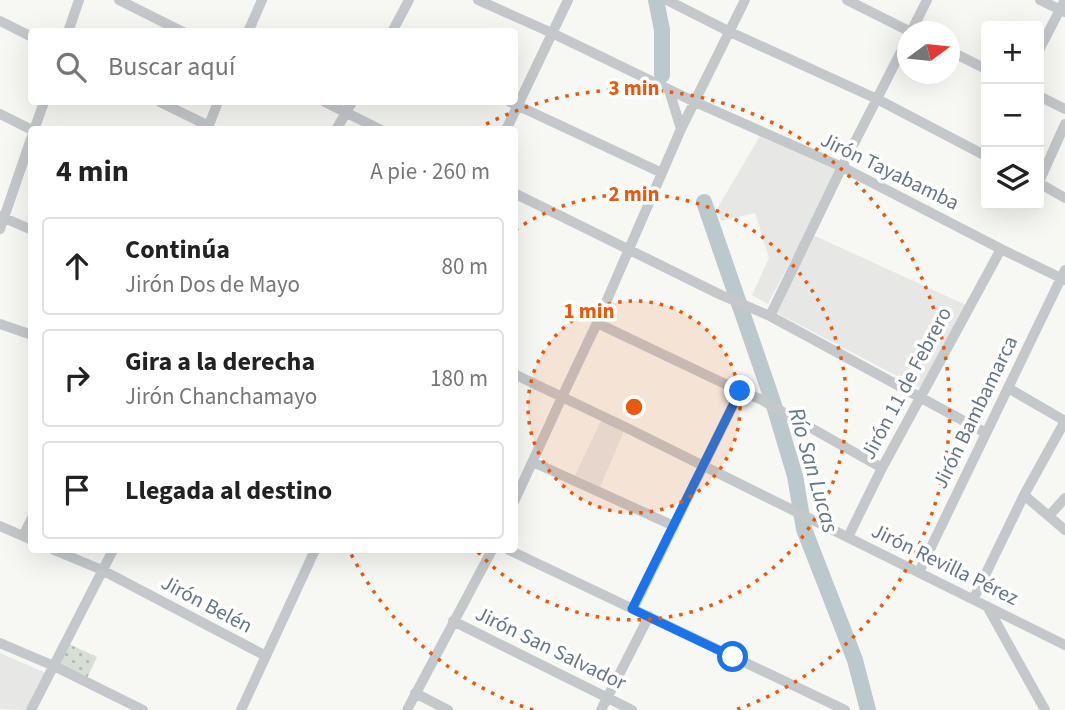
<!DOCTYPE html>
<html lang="es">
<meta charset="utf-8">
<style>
body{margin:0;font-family:"Source Sans 3",sans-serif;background:#f6f6f6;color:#222}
.controls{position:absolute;right:21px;top:21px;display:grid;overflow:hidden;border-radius:7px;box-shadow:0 7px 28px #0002}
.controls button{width:63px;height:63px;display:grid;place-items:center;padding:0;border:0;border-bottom:2px solid #e0e0e0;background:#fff;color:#222;font:35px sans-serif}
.compass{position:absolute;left:897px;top:21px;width:63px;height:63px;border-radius:50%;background:#fff;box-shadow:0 7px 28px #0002;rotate:75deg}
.stop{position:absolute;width:21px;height:21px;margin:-16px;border:5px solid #1a73e8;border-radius:50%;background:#fff}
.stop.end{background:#1a73e8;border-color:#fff;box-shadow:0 2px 7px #0008}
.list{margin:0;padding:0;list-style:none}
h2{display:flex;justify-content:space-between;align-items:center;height:91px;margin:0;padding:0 28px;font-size:30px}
h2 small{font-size:23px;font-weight:400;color:#767676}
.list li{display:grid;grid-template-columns:46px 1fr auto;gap:21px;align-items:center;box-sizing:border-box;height:98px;margin:0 14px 14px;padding:0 14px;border:2px solid #e0e0e0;border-radius:7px}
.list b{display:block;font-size:26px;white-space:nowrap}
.list p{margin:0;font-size:23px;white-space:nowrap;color:#767676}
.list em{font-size:23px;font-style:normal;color:#767676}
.icon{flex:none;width:38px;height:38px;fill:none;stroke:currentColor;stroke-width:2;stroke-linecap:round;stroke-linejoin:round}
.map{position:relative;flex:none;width:1065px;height:710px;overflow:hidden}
.search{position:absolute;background:#fff;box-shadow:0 7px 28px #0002;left:28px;top:28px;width:490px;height:77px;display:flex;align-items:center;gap:18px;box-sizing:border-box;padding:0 24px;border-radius:7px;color:#767676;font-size:26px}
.panel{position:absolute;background:#fff;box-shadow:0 7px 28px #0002;left:28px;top:126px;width:490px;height:427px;border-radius:7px}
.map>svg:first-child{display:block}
</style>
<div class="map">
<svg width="1065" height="710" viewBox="0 0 1065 710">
<defs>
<pattern id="park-dots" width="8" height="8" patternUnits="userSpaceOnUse" patternTransform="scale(1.75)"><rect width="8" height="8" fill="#d7ded4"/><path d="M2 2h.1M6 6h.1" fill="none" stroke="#b2b9b2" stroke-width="1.8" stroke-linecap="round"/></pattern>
</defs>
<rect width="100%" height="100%" fill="#f7f7f3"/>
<path fill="#e7e8e6" d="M 760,136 L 838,171 L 768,304 L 752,295 L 769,258 L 755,213 L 721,221 L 717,209 Z
M 813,235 L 966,305 L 920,388 L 777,313 Z
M 602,419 L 625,429 L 600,487 L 575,475 Z
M 0,653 L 46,673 L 27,710 L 0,709 Z"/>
<path fill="url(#park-dots)" d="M 69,644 L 97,657 L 87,678 L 59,664 Z"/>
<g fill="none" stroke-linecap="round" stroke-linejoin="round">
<path stroke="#bbc8cc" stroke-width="16" d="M 656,0 L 662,30 L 662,75
M 704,202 L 772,399 L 795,476 L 804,529 L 855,660 L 868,710"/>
<path stroke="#c4c8cb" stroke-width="10" d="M 119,0 L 183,32
M 478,0 L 552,33 L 695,102 L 842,167 L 1001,249 L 1065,280
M 667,0 L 730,32 L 877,99 L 986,156
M 847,0 L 911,32
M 1040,0 L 1065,12
M 0,21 L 32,37
M 68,32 L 79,0
M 248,32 L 262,0
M 392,32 L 409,0
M 911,32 L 927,0
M 1039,50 L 1065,0
M 950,51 L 986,69
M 669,90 L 681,129
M 1039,96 L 1065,109
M 160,102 L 209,126
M 325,102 L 381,130
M 510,102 L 662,173
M 0,114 L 32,130
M 34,130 L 44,102
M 207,130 L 218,102
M 336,130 L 352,102
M 506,130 L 568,0
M 1039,182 L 1065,124
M 1039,183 L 1065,198
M 514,193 L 721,295 L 770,316 L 986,433
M 0,216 L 32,230
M 0,229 L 32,136
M 770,316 L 842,167 L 908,38
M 597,323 L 740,391 L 760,399 L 882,468
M 0,324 L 32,335
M 514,374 L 627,428 L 1065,645
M 1008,388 L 1065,421
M 533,462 L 674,526
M 1024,495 L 1065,530
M 514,502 L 562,397 L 597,323 L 681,129 L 745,0
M 1049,516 L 1065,498
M 0,526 L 32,540
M 23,536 L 32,518
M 848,537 L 882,468 L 1001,249
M 54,550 L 102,570 L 266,656
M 509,550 L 845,710
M 919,572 L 1065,270
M 974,598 L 1024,495 L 1065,421
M 987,606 L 1045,710
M 633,609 L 740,391
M 453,621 L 632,710
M 0,643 L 54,666 L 143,710
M 415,693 L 448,710
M 31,710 L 113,550
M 241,710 L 315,550
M 407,710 L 492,550
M 601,710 L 649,616"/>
</g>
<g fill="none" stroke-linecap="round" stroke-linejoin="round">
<path stroke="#1a73e8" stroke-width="9" d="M 733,657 L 632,609 L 740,391"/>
</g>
<circle cx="634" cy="407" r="106" fill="#e8590c" fill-opacity=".12"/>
<g fill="none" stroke="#e8590c" stroke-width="3.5" stroke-dasharray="3.5 7">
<circle cx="634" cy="407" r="106"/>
<path d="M515 230A213 213 0 1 1 476 550"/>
<path d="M533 710A319 319 0 0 1 350 552M477 129A319 319 0 1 1 735 710"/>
</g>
<g text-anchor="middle" stroke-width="7" stroke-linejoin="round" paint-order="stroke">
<g font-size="21" fill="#647686" stroke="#fff">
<text transform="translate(890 171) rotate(26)" y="7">Jirón Tayabamba</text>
<text transform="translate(906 383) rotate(-62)" y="7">Jirón 11 de Febrero</text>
<text transform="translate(975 412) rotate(-64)" y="7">Jirón Bambamarca</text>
<text transform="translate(945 564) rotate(26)" y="7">Jirón Revilla Pérez</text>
<text transform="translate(207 604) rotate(28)" y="7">Jirón Belén</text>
<text transform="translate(551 648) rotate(26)" y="7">Jirón San Salvador</text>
</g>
<g font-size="23" font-style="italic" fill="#5f7882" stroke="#fff">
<text transform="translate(814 470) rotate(74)" y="8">Río San Lucas</text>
</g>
</g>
<circle cx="634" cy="407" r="10" fill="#e8590c" stroke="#fff" stroke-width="3.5"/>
<g font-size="21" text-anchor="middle" font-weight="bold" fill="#e8590c" stroke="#fff" stroke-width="7" stroke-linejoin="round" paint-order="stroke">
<text x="634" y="95">3 min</text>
<text x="634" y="201">2 min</text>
<text x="589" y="318">1 min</text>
</g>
</svg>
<div class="controls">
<button>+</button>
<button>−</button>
<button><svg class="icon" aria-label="layers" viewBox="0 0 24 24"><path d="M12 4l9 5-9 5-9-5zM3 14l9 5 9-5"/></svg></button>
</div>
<svg class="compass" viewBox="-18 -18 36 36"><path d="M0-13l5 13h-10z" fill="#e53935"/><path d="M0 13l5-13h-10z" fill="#767676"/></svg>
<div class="stop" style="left:733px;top:657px"></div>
<div class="stop end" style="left:740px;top:391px"></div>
<div class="search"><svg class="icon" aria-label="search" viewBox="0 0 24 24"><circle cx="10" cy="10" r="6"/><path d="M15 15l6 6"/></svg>Buscar aquí</div>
<section class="panel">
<h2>4 min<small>A pie · 260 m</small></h2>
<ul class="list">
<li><svg class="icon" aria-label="ahead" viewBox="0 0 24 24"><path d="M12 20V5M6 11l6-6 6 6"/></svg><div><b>Continúa</b><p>Jirón Dos de Mayo</p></div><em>80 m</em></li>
<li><svg class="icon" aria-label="right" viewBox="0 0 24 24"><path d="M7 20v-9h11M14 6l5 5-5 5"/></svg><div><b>Gira a la derecha</b><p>Jirón Chanchamayo</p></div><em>180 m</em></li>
<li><svg class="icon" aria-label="arrive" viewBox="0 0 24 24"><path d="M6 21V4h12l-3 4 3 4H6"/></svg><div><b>Llegada al destino</b></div></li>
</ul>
</section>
</div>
